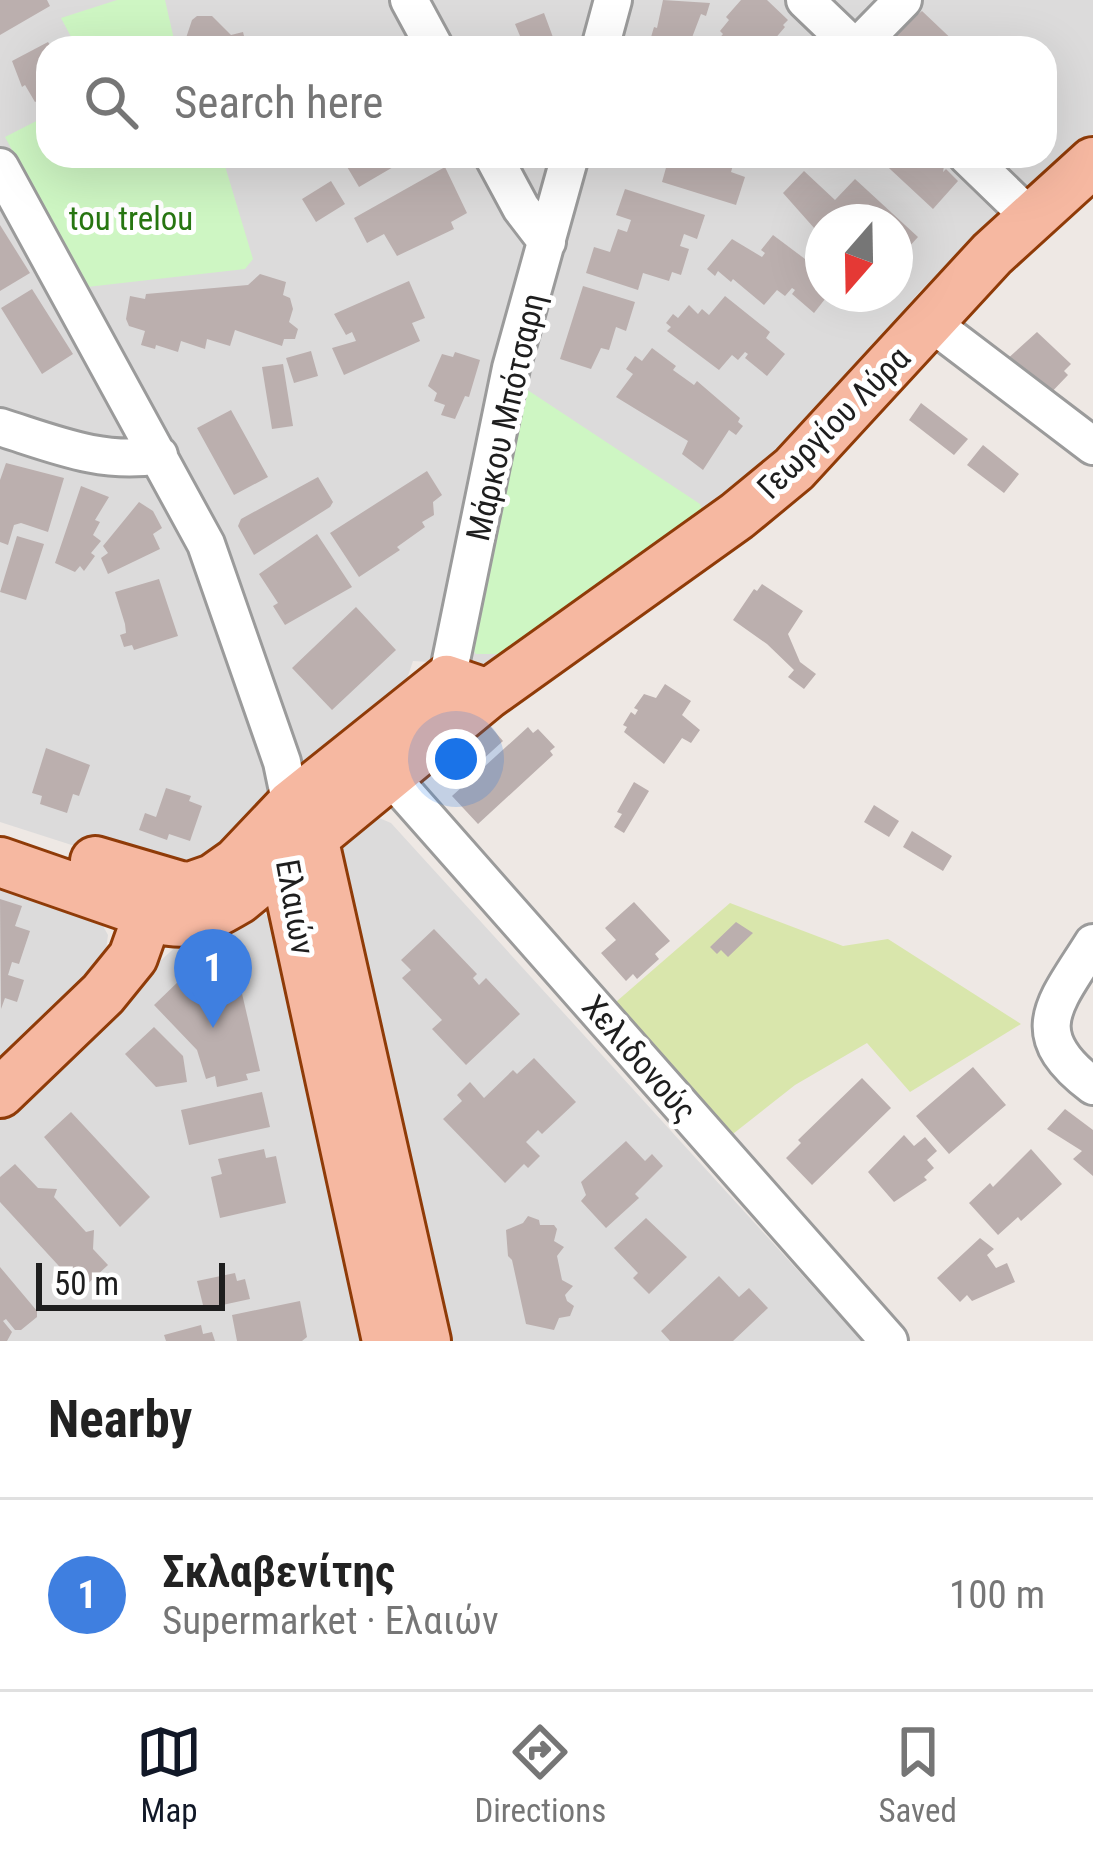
<!DOCTYPE html>
<meta charset="utf-8">
<style>
body{margin:0;font-family:"Roboto Condensed",sans-serif;background:#f2f2f2;color:#222}
.compass{position:absolute;left:805px;top:204px;width:108px;height:108px;border-radius:50%;background:#fff;box-shadow:0 12px 48px #0002;rotate:200deg}
.scale{position:absolute;left:36px;bottom:30px;width:189px;box-sizing:border-box;padding-left:12px;border:6px solid #1e1e1e;border-top:0;font-size:33px;line-height:42px;white-space:nowrap;color:#1e1e1e;-webkit-text-stroke:9px #fff;paint-order:stroke}
.you{position:absolute;left:456px;top:759px;width:42px;height:42px;margin:-30px;border:9px solid #fff;border-radius:50%;background:#1a73e8;box-shadow:0 0 0 18px #1a73e833}
.badge{display:grid;place-items:center;width:78px;height:78px;border-radius:50%;background:#111827;color:#fff;font-size:39px;font-weight:700}
.pin{position:absolute;translate:-50% -99px;filter:drop-shadow(0 3px 6px #0008)}
.pin::after{content:'';position:absolute;top:63px;width:42px;height:36px;background:inherit;clip-path:polygon(0 0,100% 0,50% 100%)}
.list{margin:0;padding:0;list-style:none}
h2{display:flex;justify-content:space-between;align-items:center;height:156px;margin:0;padding:0 48px;font-size:51px}
h2 small{font-size:39px;font-weight:400;color:#767676}
.list li{display:grid;grid-template-columns:78px 1fr auto;gap:36px;align-items:center;box-sizing:border-box;height:192px;padding:0 48px;border-top:3px solid #e0e0e0}
.list b{display:block;font-size:45px;white-space:nowrap}
.list p{margin:0;font-size:39px;white-space:nowrap;color:#767676}
.list em{font-size:39px;font-style:normal;color:#767676}
.icon{flex:none;width:66px;height:66px;fill:none;stroke:currentColor;stroke-width:2;stroke-linecap:round;stroke-linejoin:round}
.map{position:relative;flex:none;width:1093px;height:1341px;overflow:hidden}
.search{position:absolute;background:#fff;box-shadow:0 12px 48px #0002;left:36px;right:36px;top:36px;height:132px;display:flex;align-items:center;gap:30px;box-sizing:border-box;padding:0 42px;border-radius:36px;color:#767676;font-size:45px}
.sheet{height:348px;background:#fff}
nav{display:flex;justify-content:space-around;align-items:center;box-sizing:border-box;height:168px;border-top:3px solid #e0e0e0;background:#fff;font-size:33px;color:#767676}
nav a{display:grid;justify-items:center;gap:6px}
nav .on{color:#111827}
.map>svg:first-child{display:block}
</style>
<div class="map">
<svg width="1093" height="1341" viewBox="0 0 1093 1341">
<rect width="100%" height="100%" fill="#eee8e4"/>
<path fill="#dcdbdb" fill-rule="evenodd" d="M 0,0 L 1093,0 L 1093,134 L 1060,156 L 920,291 L 780,457 L 497,666 L 413,661 L 405,685 L 210,862 L 162,874 L 0,822 ZM 48,48 L 1045,48 L 1045,156 L 48,156 ZM 823,222 L 895,222 L 895,294 L 823,294 Z
M 365,812 L 391,823 L 862,1341 L 439,1341 L 330,861 L 344,822 Z
M 0,870 L 93,908 L 108,935 L 103,971 L 0,1073 Z
M 243,914 L 265,914 L 282,930 L 371,1341 L 0,1341 L 0,1108 L 182,941 Z"/>
<path fill="#d9e6ac" d="M 730,903 L 843,946 L 888,939 L 1021,1024 L 910,1092 L 867,1043 L 795,1085 L 729,1137 L 609,1008 Z"/>
<path fill="#cef6c3" d="M 117,0 L 165,0 L 176,48 L 77,48 L 61,18 Z
M 48,115 L 48,156 L 222,156 L 253,259 L 245,269 L 87,287 L 5,137 Z
M 526,389 L 700,504 L 703,514 L 507,654 L 476,654 L 459,631 L 520,394 Z"/>
<path fill="#bbafae" d="M 0,0 L 47,0 L 50,6 L 0,35 Z
M 663,0 L 710,3 L 706,16 L 701,14 L 688,48 L 649,44 L 654,27 L 657,28 Z
M 741,0 L 767,0 L 788,20 L 783,25 L 785,27 L 767,48 L 711,48 L 723,34 L 720,31 L 729,20 L 726,17 Z
M 922,11 L 961,48 L 889,48 L 901,28 Z
M 544,13 L 554,40 L 541,44 L 543,48 L 505,48 L 503,42 L 520,36 L 515,24 Z
M 197,16 L 212,16 L 231,35 L 243,32 L 247,48 L 192,48 L 186,38 L 192,20 Z
M 48,42 L 52,48 L 48,48 L 48,95 L 35,102 L 25,85 L 22,87 L 12,61 Z
M 350,156 L 412,156 L 359,187 L 343,160 Z
M 681,156 L 752,156 L 749,166 L 734,162 L 731,172 L 745,177 L 736,205 L 662,182 L 669,157 L 679,160 Z
M 876,156 L 931,156 L 936,166 L 939,163 L 944,166 L 943,172 L 946,169 L 958,181 L 933,209 Z
M 445,167 L 467,213 L 451,222 L 454,229 L 397,256 L 384,234 L 367,243 L 354,218 Z
M 804,171 L 835,200 L 855,179 L 918,237 L 895,262 L 895,222 L 823,222 L 823,238 L 783,193 Z
M 331,181 L 345,204 L 316,222 L 302,199 Z
M 625,189 L 705,215 L 697,239 L 684,234 L 680,246 L 689,249 L 681,275 L 672,272 L 669,281 L 643,273 L 638,290 L 586,273 L 594,247 L 610,252 L 618,229 L 627,232 L 631,220 L 616,215 Z
M 0,225 L 30,273 L 0,291 Z
M 773,235 L 817,268 L 813,274 L 823,283 L 823,294 L 829,294 L 814,313 L 792,294 L 795,290 L 792,288 L 785,296 L 777,290 L 764,305 L 733,279 L 731,282 L 718,271 L 715,276 L 707,269 L 732,239 L 762,257 L 765,253 L 761,250 Z
M 260,274 L 286,282 L 283,295 L 290,298 L 293,309 L 289,322 L 298,329 L 295,339 L 284,339 L 282,346 L 235,330 L 230,346 L 207,339 L 205,349 L 181,341 L 178,352 L 156,345 L 155,349 L 141,345 L 145,331 L 129,326 L 126,319 L 130,296 L 145,299 L 146,294 L 248,285 Z
M 409,281 L 425,318 L 412,323 L 420,341 L 344,375 L 332,348 L 356,341 L 352,332 L 346,335 L 334,314 Z
M 583,286 L 635,302 L 626,331 L 616,327 L 609,350 L 601,348 L 591,369 L 560,359 Z
M 32,289 L 73,354 L 42,374 L 1,308 Z
M 725,296 L 770,332 L 766,338 L 785,354 L 767,376 L 745,358 L 748,354 L 745,352 L 738,360 L 732,355 L 719,370 L 667,331 L 671,327 L 666,323 L 673,314 L 678,318 L 689,305 L 698,314 L 702,309 L 709,315 Z
M 1037,332 L 1071,364 L 1064,371 L 1068,375 L 1045,399 L 1005,361 Z
M 652,348 L 676,366 L 673,370 L 694,385 L 697,381 L 740,418 L 738,422 L 743,426 L 736,435 L 729,430 L 703,470 L 682,454 L 688,441 L 616,397 L 633,374 L 626,369 L 635,356 L 642,361 Z
M 311,351 L 318,376 L 294,383 L 286,358 Z
M 455,352 L 480,360 L 469,397 L 465,396 L 455,419 L 441,415 L 445,405 L 434,401 L 437,393 L 428,386 L 442,354 L 453,357 Z
M 283,364 L 293,426 L 272,429 L 262,367 Z
M 921,403 L 968,439 L 954,455 L 909,420 Z
M 231,410 L 268,477 L 234,495 L 197,428 Z
M 983,445 L 1019,474 L 1004,493 L 967,465 Z
M 6,463 L 64,478 L 48,532 L 21,523 L 14,525 L 8,545 L 0,542 L 0,480 Z
M 427,471 L 442,495 L 433,502 L 434,515 L 422,522 L 425,527 L 397,547 L 400,550 L 359,577 L 330,533 Z
M 318,477 L 333,502 L 330,507 L 254,555 L 238,526 L 241,519 Z
M 81,486 L 109,497 L 95,520 L 100,522 L 93,535 L 101,541 L 91,553 L 95,556 L 84,571 L 80,566 L 75,572 L 55,563 Z
M 139,502 L 153,511 L 162,528 L 153,534 L 160,549 L 108,574 L 101,558 L 108,553 L 103,546 Z
M 317,534 L 352,587 L 285,625 L 273,606 L 278,603 L 259,574 Z
M 17,536 L 44,544 L 26,600 L 0,592 Z
M 159,579 L 178,636 L 134,650 L 132,645 L 124,647 L 120,635 L 126,633 L 125,624 L 115,592 Z
M 762,584 L 803,611 L 788,634 L 800,662 L 816,674 L 804,689 L 788,677 L 794,670 L 767,644 L 733,620 L 754,589 L 757,591 Z
M 356,607 L 396,650 L 332,710 L 292,668 Z
M 665,684 L 691,701 L 682,715 L 700,730 L 691,743 L 682,738 L 664,764 L 624,732 L 627,727 L 623,725 L 631,712 L 635,715 L 638,710 L 634,708 L 644,694 L 656,698 Z
M 483,718 L 503,741 L 469,772 L 448,749 Z
M 528,727 L 533,733 L 538,729 L 555,747 L 550,751 L 553,755 L 478,824 L 452,796 Z
M 46,748 L 90,765 L 79,796 L 73,794 L 67,813 L 40,804 L 42,796 L 32,793 Z
M 634,782 L 649,791 L 624,833 L 614,827 L 622,814 L 617,812 Z
M 166,788 L 191,796 L 189,801 L 202,806 L 190,841 L 169,834 L 167,840 L 139,830 L 145,813 L 156,817 Z
M 874,805 L 899,821 L 889,837 L 864,822 Z
M 912,831 L 952,856 L 943,871 L 903,847 Z
M 0,899 L 22,906 L 15,926 L 30,931 L 19,964 L 12,962 L 8,975 L 24,980 L 17,1002 L 5,998 L 1,1009 Z
M 634,902 L 670,941 L 655,954 L 659,959 L 637,979 L 633,974 L 626,981 L 601,953 L 616,940 L 605,928 Z
M 736,922 L 753,933 L 728,957 L 721,950 L 717,954 L 710,947 Z
M 434,929 L 477,974 L 473,978 L 479,985 L 486,978 L 520,1014 L 466,1065 L 432,1029 L 442,1020 L 402,978 L 411,970 L 401,960 Z
M 209,952 L 218,963 L 237,972 L 260,1071 L 246,1074 L 248,1080 L 217,1087 L 215,1076 L 206,1079 L 197,1050 L 154,1005 Z
M 154,1027 L 183,1056 L 187,1082 L 156,1087 L 125,1054 Z
M 534,1058 L 576,1102 L 542,1134 L 538,1130 L 526,1142 L 540,1156 L 528,1168 L 524,1164 L 505,1183 L 443,1119 L 462,1101 L 457,1095 L 470,1082 L 484,1098 L 513,1070 L 517,1074 Z
M 973,1067 L 1006,1105 L 949,1154 L 916,1116 Z
M 862,1078 L 891,1108 L 812,1185 L 786,1158 L 801,1143 L 798,1140 Z
M 262,1092 L 270,1127 L 189,1145 L 181,1110 Z
M 1065,1109 L 1093,1130 L 1093,1176 L 1073,1159 L 1082,1151 L 1047,1129 Z
M 71,1112 L 150,1197 L 120,1227 L 44,1137 Z
M 904,1135 L 914,1146 L 925,1137 L 937,1151 L 927,1160 L 934,1168 L 924,1177 L 927,1180 L 894,1202 L 868,1172 Z
M 626,1141 L 645,1161 L 652,1154 L 663,1166 L 635,1194 L 639,1198 L 606,1228 L 581,1201 L 586,1195 L 581,1182 Z
M 264,1149 L 266,1158 L 276,1156 L 286,1203 L 220,1218 L 211,1177 L 222,1174 L 218,1159 Z
M 1031,1149 L 1062,1184 L 1021,1221 L 1018,1217 L 998,1235 L 969,1203 L 990,1183 L 993,1187 Z
M 15,1164 L 38,1188 L 57,1189 L 54,1197 L 86,1232 L 94,1230 L 93,1249 L 108,1265 L 81,1290 L 0,1202 L 0,1177 Z
M 528,1216 L 539,1220 L 540,1225 L 554,1225 L 557,1229 L 554,1241 L 564,1247 L 557,1256 L 562,1280 L 573,1286 L 565,1295 L 567,1301 L 574,1306 L 570,1316 L 559,1318 L 554,1330 L 526,1324 L 512,1260 L 508,1256 L 506,1230 L 523,1223 Z
M 646,1218 L 687,1257 L 649,1294 L 633,1278 L 638,1273 L 614,1248 Z
M 980,1238 L 994,1249 L 987,1255 L 996,1268 L 1007,1263 L 1015,1282 L 972,1301 L 967,1295 L 960,1302 L 937,1278 Z
M 0,1267 L 37,1311 L 37,1317 L 21,1330 L 15,1330 L 6,1319 L 3,1321 L 12,1332 L 7,1341 L 0,1341 Z
M 235,1273 L 237,1281 L 245,1279 L 250,1299 L 204,1309 L 197,1281 Z
M 719,1276 L 739,1297 L 749,1288 L 768,1308 L 733,1341 L 670,1341 L 661,1331 Z
M 300,1301 L 307,1337 L 302,1341 L 237,1341 L 232,1315 Z
M 201,1325 L 203,1334 L 212,1332 L 215,1341 L 166,1341 L 164,1335 Z"/>
<g fill="none" stroke-linecap="round" stroke-linejoin="round">
<g stroke="#9b9b9b" stroke-width="42">
<path id="minor" d="M 409,0 L 435,48
M 805,0 L 855,48
M 600,48 L 613,0
M 856,48 L 903,0
M 493,156 L 521,208 L 547,242
M 967,156 L 1030,217
M 0,167 L 206,544 L 282,762 L 291,805
M 930,322 L 1093,446
M 0,427 C 54,444 103,465 159,455
M 447,680 L 511,368 L 570,156
M 390,776 L 889,1341
M 1093,943 C 1055,1004 1023,1033 1093,1086"/>
</g>
<g stroke="#8f3b08" stroke-width="54">
<path id="major" d="M 297,814 L 313,837 L 426,1341
M 287,833 L 283,861 L 387,1341
M 95,861 L 180,886 L 190,887 L 213,879 L 237,862 L 291,805 L 447,680 L 488,694
M 0,862 L 170,921 C 198,925 216,912 239,899 L 488,694 L 737,516 L 794,469 L 992,254 L 1093,162
M 0,1093 L 103,994 L 133,957 L 158,887"/>
</g>
<use href="#minor" stroke="#fff" stroke-width="36"/>
<use href="#major" stroke="#f6b8a1" stroke-width="48"/>
</g>
<g text-anchor="middle" stroke-width="10" stroke-linejoin="round" paint-order="stroke">
<g font-size="33" fill="#277611" stroke="#fff">
<text x="131" y="230">tou trelou</text>
</g>
<g font-size="33" fill="#1e1e1e" stroke="#fff">
<text transform="translate(505 417) rotate(-77)" y="12">Μάρκου Μπότσαρη</text>
<text transform="translate(833 422) rotate(-45)" y="12">Γεωργίου Λύρα</text>
<text transform="translate(296 907) rotate(80)" y="12">Ελαιών</text>
<text transform="translate(640 1058) rotate(49)" y="12">Χελιδονούς</text>
</g>
</g>
</svg>
<svg class="compass" viewBox="-18 -18 36 36"><path d="M0-13l5 13h-10z" fill="#e53935"/><path d="M0 13l5-13h-10z" fill="#767676"/></svg>
<div class="scale">50 m</div>
<div class="you"></div>
<div class="pin badge" style="left:213px;top:1028px;background:#3f7fe0">1</div>
<div class="search"><svg class="icon" aria-label="search" viewBox="0 0 24 24"><circle cx="10" cy="10" r="6"/><path d="M15 15l6 6"/></svg>Search here</div>
</div>
<section class="sheet">
<h2>Nearby<small></small></h2>
<ul class="list">
<li><span class="badge" style="background:#3f7fe0">1</span><div><b>Σκλαβενίτης</b><p>Supermarket · Ελαιών</p></div><em>100 m</em></li>
</ul>
</section>
<nav>
<a class="on"><svg class="icon" aria-label="map" viewBox="0 0 24 24"><path d="M3 6l6-2 6 2 6-2v14l-6 2-6-2-6 2zM9 4v14M15 6v14"/></svg>Map</a>
<a><svg class="icon" aria-label="directions" viewBox="0 0 24 24"><path d="M12 3l9 9-9 9-9-9zM9 14v-3h6M13 9l2 2-2 2"/></svg>Directions</a>
<a><svg class="icon" aria-label="saved" viewBox="0 0 24 24"><path d="M7 4h10v16l-5-4-5 4z"/></svg>Saved</a>
</nav>
